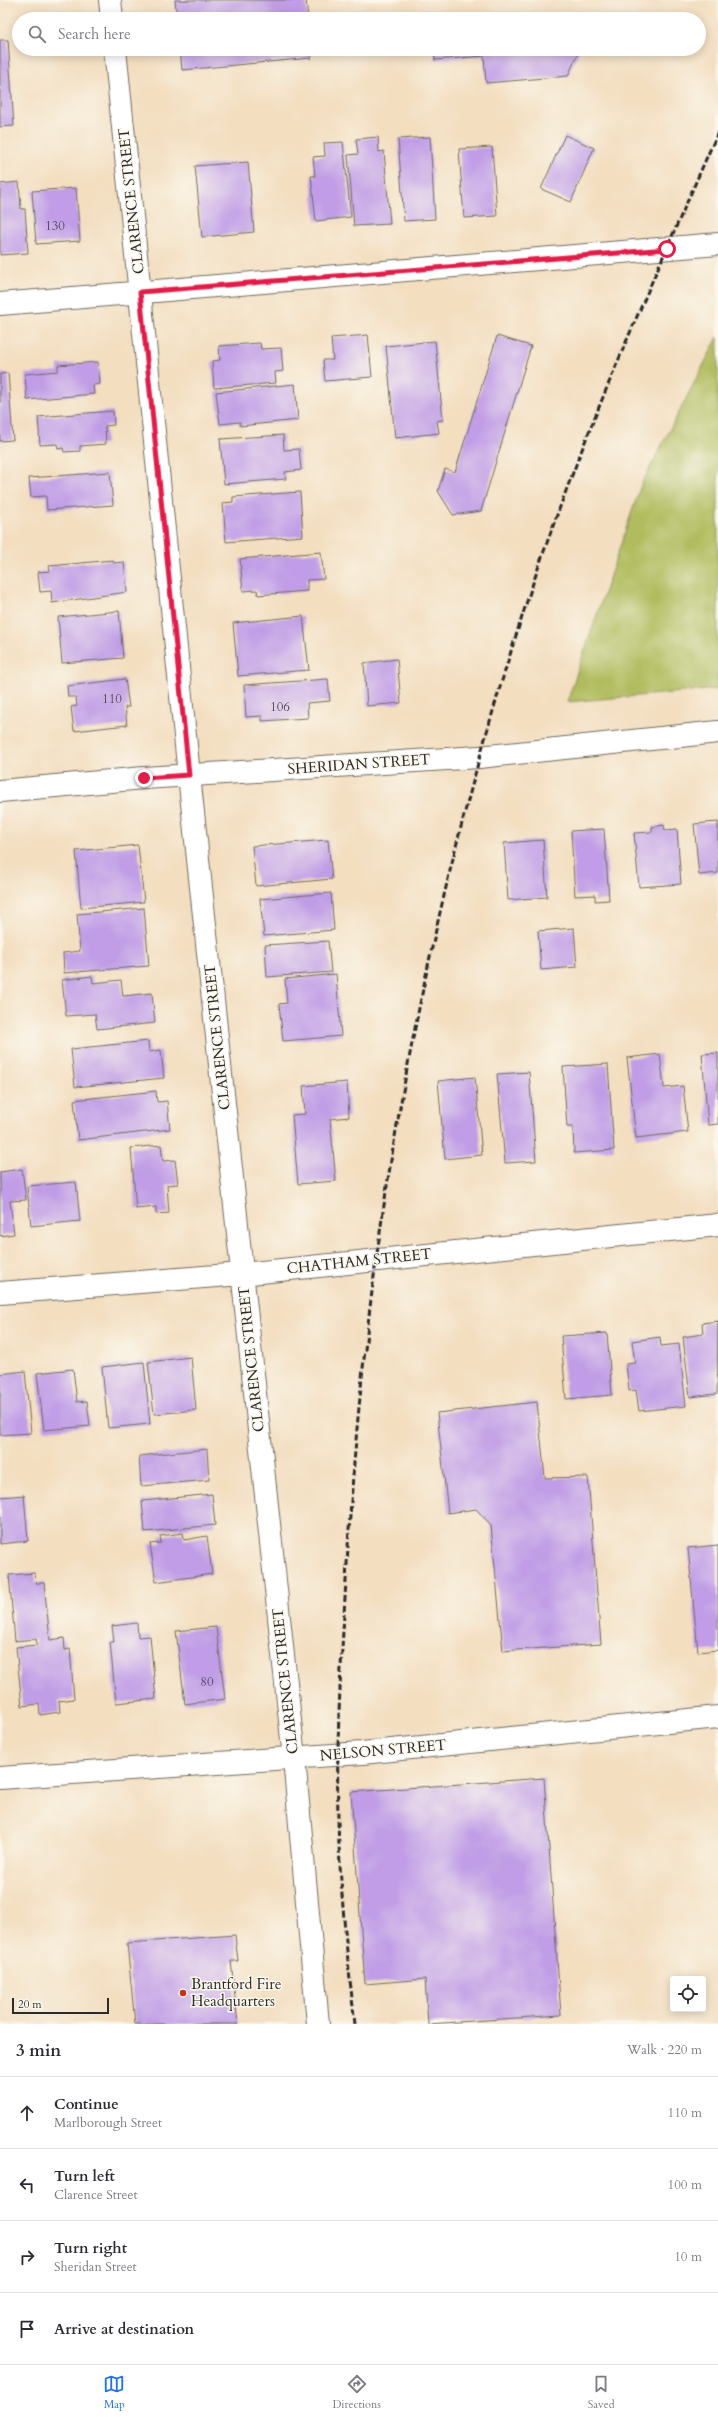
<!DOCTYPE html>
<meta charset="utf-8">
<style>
body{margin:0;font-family:Cardo,serif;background:#f7f7f7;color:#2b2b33}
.controls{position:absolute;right:12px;bottom:12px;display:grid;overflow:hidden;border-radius:4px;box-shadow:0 2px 10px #0003}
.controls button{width:36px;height:36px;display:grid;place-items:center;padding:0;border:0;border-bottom:1px solid #e1e1e2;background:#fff;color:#2b2b33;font:20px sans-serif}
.scale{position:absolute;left:12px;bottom:10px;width:97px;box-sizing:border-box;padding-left:4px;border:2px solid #2b2b2b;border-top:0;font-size:11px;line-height:14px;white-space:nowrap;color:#2b2b2b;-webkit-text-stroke:3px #fbf7ec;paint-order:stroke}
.stop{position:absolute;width:12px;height:12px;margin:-9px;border:3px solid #e11d48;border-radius:50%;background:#fff}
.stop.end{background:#e11d48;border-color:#fff;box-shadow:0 1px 4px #0008}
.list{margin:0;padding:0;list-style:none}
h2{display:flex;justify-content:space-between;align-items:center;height:52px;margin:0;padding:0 16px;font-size:17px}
h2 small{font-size:13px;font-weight:400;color:#7c7c81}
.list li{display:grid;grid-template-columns:26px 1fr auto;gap:12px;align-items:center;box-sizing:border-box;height:72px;padding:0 16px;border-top:1px solid #e1e1e2}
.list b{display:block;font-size:15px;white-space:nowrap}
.list p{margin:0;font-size:13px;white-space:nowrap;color:#7c7c81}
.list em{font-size:13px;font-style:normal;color:#7c7c81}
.icon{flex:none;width:22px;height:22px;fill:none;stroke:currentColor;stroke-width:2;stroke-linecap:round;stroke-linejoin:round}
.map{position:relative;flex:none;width:718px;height:2024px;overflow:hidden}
.search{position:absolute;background:#fff;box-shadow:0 2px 10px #0003;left:12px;right:12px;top:12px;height:44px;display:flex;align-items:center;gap:10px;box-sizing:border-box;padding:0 14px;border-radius:22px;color:#7c7c81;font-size:15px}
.sheet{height:340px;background:#fff}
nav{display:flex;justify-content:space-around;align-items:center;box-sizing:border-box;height:56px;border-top:1px solid #e1e1e2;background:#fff;font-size:11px;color:#7c7c81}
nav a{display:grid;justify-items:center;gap:2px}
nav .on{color:#1a73e8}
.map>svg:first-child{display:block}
</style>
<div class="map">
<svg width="718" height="2024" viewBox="0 0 718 2024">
<rect width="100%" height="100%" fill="#fbf7ec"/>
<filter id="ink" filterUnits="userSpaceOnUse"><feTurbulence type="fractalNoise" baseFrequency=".025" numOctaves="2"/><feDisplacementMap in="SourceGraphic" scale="8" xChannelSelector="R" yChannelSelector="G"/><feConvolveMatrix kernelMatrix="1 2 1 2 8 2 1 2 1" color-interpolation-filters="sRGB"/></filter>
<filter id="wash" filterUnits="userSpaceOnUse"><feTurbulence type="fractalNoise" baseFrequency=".012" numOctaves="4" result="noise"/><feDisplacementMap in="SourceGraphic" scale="16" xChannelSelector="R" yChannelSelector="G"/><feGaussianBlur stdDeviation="0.9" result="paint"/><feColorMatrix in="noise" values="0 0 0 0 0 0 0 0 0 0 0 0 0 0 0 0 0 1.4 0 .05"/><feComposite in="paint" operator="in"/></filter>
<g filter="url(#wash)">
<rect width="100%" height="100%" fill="#f3dec0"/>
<path fill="#b0bc5d" stroke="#6e7444" d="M 718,337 L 718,689 L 567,702 L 641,485 Z"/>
<g id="blocks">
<path fill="#c09de6" d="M 175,0 L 306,0 L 308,19 L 177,19 Z
M 581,16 L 582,19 L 554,19 L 554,18 Z
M 0,40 L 8,40 L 14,126 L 0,127 Z
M 180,49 L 310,49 L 311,58 L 182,70 Z
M 434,49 L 580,49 L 568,76 L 486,83 L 484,56 L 435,60 Z
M 565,135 L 594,148 L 571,202 L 541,189 Z
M 378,137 L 379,152 L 384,151 L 390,224 L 354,226 L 348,155 L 358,154 L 356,139 Z
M 430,137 L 435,219 L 404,221 L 398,139 Z
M 343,142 L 351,217 L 316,221 L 311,176 L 315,176 L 313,157 L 325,156 L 324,143 Z
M 492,147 L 497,216 L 464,218 L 459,149 Z
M 248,162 L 254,232 L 202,237 L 195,166 Z
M 19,182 L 21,209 L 25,209 L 28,253 L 0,255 L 0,184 Z
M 76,188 L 80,241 L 36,244 L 32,191 Z
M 368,335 L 372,377 L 325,381 L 323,360 L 333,360 L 331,338 Z
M 497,336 L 531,346 L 481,511 L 453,515 L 438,491 L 445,469 L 455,472 Z
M 435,341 L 443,420 L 437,421 L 439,433 L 395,438 L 386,346 Z
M 260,343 L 261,349 L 281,348 L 283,371 L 275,372 L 276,383 L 214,388 L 212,361 L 220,360 L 219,346 Z
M 98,362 L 100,384 L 93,385 L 94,394 L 27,400 L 25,374 L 58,371 L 58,365 Z
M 8,373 L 13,440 L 0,441 L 0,374 Z
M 295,384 L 298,420 L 240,426 L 240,422 L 220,424 L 216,392 Z
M 113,411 L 114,425 L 105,426 L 106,444 L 80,446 L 80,451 L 64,452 L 63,448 L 58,449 L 57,444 L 40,445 L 38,417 Z
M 283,435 L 284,450 L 299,449 L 301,470 L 285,472 L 286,479 L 224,484 L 220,439 Z
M 110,472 L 113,505 L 47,510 L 46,496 L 31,497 L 29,478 Z
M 300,492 L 303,536 L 226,542 L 223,503 L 233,502 L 233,497 Z
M 321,552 L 324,579 L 307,580 L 307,591 L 258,595 L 257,590 L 243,591 L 240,559 Z
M 113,560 L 114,563 L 124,562 L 127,592 L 52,603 L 51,591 L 40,592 L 38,572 L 50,571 L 49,566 Z
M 119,611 L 123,658 L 62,663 L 58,617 Z
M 303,616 L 309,670 L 238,676 L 233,623 Z
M 397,659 L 401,703 L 367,706 L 364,663 Z
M 125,679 L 129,707 L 125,707 L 127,725 L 74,731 L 71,707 L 77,706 L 76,697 L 68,697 L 67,686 Z
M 328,679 L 330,701 L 307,703 L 308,718 L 262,721 L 262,716 L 246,717 L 244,685 Z
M 718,822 L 718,873 L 699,875 L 694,824 Z
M 664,825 L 665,830 L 677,829 L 681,884 L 639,887 L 634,833 L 652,832 L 652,827 Z
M 604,829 L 609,900 L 595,901 L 595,895 L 575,896 L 571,831 Z
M 328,840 L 332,879 L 256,886 L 252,846 Z
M 543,840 L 547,897 L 508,900 L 504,843 Z
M 138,845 L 144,902 L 81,908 L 76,851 Z
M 331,893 L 334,930 L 264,936 L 260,899 Z
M 144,908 L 149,966 L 64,973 L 63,953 L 80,951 L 77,914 Z
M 574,928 L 577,967 L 541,970 L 538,931 Z
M 328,941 L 331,972 L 267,977 L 265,945 Z
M 336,974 L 341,1036 L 283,1041 L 279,1004 L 287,1003 L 285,979 Z
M 92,976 L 93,983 L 121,980 L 123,996 L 152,993 L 155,1023 L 97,1029 L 95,1014 L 66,1016 L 62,980 Z
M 148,1041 L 149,1052 L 161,1050 L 164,1078 L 75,1087 L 71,1049 Z
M 718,1053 L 718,1124 L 708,1125 L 702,1054 Z
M 660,1054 L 664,1088 L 683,1086 L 688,1132 L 636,1138 L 627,1058 Z
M 608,1064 L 614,1150 L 574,1153 L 573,1127 L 567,1127 L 563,1067 Z
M 529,1072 L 536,1161 L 505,1163 L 497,1074 Z
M 475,1077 L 482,1155 L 445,1159 L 438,1081 Z
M 347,1082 L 349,1117 L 330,1119 L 336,1181 L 298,1184 L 292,1115 L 305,1114 L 303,1086 Z
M 156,1091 L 157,1102 L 167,1101 L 170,1129 L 78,1140 L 74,1100 Z
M 161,1145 L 163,1161 L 175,1160 L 178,1184 L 167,1185 L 169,1213 L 156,1214 L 156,1207 L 136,1209 L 131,1148 Z
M 22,1169 L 26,1200 L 10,1201 L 14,1234 L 0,1236 L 0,1172 Z
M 76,1182 L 80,1221 L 31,1226 L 27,1186 Z
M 718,1321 L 717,1394 L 690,1397 L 683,1337 L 703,1334 L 702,1323 Z
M 607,1333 L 612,1395 L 566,1399 L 561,1336 Z
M 660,1337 L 661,1346 L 679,1344 L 686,1406 L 639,1411 L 636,1390 L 629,1391 L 626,1364 L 635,1363 L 632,1341 Z
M 191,1357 L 196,1410 L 154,1414 L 148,1362 Z
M 144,1362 L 150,1424 L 108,1428 L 102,1367 Z
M 73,1369 L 77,1402 L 87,1401 L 90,1426 L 44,1430 L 37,1373 Z
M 25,1371 L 31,1433 L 0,1435 L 0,1374 Z
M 537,1402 L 545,1478 L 588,1477 L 601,1644 L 503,1651 L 491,1525 L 476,1509 L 448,1513 L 437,1413 Z
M 207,1449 L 209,1480 L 141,1486 L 139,1456 Z
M 212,1494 L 215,1525 L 145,1532 L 142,1501 Z
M 24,1495 L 28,1541 L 0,1544 L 0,1497 Z
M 183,1533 L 184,1540 L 207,1536 L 212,1574 L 156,1582 L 150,1544 L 161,1543 L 160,1536 Z
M 718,1545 L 718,1650 L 698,1652 L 688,1548 Z
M 35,1573 L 36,1583 L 44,1583 L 50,1640 L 64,1638 L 65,1650 L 70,1649 L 74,1699 L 59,1701 L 60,1712 L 40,1715 L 39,1704 L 22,1706 L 16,1647 L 37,1645 L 36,1639 L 15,1641 L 9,1575 Z
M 137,1623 L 138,1637 L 150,1636 L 156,1699 L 116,1703 L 110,1642 L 114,1642 L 112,1626 Z
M 216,1627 L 225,1699 L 185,1704 L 176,1631 Z
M 544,1778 L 561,2015 L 428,2024 L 425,1979 L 365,1984 L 351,1792 Z
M 235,1935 L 238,1961 L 231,1961 L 238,2024 L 135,2024 L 127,1943 Z"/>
</g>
</g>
<g filter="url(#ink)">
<use href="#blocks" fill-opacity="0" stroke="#716a5f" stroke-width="1"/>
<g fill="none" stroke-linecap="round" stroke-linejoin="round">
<g stroke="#716a5f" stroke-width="24">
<path id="street" d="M 0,304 L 718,244
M 0,791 L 144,778 L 479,757 L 718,732
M 0,1293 L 242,1274 L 718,1225
M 0,1778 L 362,1753 L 718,1717"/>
</g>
<g stroke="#716a5f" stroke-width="24">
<path id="secondary" d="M 110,0 L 112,19
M 115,49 L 189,775 L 294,1758 L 318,2024"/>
</g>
<use href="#street" stroke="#fff" stroke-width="22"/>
<use href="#secondary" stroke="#fff" stroke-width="22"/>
<path stroke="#2b2b2b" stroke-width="3" stroke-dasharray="6 3" stroke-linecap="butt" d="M 355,2024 C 347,1956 340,1888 338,1819 C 336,1734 342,1649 347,1564 C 365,1245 422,928 520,623 C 573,455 647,293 718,132"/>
</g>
</g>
<g fill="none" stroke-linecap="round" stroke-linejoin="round" filter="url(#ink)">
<path stroke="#e11d48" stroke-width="5" d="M 144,778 L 189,775 L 140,292 L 667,249"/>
</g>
<circle fill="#c8321e" stroke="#fbf7ec" stroke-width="1.5" cx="183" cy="1993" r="4"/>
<g text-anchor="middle" stroke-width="3" stroke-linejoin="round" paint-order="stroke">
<g font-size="13" fill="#50485a">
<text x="55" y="230">130</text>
<text x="112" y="703">110</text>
<text x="280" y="711">106</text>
<text x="207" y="1686">80</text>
</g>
<g font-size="15" fill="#2b2b2b" stroke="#fbf7ec">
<text transform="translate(131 201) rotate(-96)" y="5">CLARENCE STREET</text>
<text transform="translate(359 764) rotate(-4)" y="5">SHERIDAN STREET</text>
<text transform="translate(217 1037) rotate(-96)" y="5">CLARENCE STREET</text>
<text transform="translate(359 1261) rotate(-6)" y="5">CHATHAM STREET</text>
<text transform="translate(251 1359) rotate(-96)" y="5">CLARENCE STREET</text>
<text transform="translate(285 1681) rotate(-96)" y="5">CLARENCE STREET</text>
<text transform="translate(383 1750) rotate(-5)" y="5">NELSON STREET</text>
</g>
<g font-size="15" fill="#2b2b2b" stroke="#fbf7ec" text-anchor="start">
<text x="191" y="1989">Brantford Fire<tspan x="191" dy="17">Headquarters</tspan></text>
</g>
</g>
</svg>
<div class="controls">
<button><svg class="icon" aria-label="locate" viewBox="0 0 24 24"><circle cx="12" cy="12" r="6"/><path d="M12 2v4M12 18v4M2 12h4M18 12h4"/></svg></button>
</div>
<div class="scale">20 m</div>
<div class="stop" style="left:667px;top:249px"></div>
<div class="stop end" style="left:144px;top:778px"></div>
<div class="search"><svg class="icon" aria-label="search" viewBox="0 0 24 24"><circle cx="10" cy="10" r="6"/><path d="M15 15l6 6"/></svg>Search here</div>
</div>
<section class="sheet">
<h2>3 min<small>Walk · 220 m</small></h2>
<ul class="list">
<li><svg class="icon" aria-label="ahead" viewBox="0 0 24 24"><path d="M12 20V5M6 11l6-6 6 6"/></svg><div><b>Continue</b><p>Marlborough Street</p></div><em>110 m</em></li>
<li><svg class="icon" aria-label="left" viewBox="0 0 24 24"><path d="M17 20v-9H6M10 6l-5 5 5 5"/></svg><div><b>Turn left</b><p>Clarence Street</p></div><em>100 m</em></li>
<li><svg class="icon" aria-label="right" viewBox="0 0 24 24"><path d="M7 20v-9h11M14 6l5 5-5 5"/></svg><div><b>Turn right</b><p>Sheridan Street</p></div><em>10 m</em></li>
<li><svg class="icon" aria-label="arrive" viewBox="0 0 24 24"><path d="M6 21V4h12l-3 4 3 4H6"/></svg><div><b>Arrive at destination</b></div></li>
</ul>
</section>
<nav>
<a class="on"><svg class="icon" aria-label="map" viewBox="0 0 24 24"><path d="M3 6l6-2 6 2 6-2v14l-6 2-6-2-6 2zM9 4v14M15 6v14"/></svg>Map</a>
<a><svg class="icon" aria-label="directions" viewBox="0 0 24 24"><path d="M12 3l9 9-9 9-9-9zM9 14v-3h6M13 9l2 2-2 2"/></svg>Directions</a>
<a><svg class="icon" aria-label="saved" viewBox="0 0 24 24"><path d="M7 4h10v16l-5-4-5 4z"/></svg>Saved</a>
</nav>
